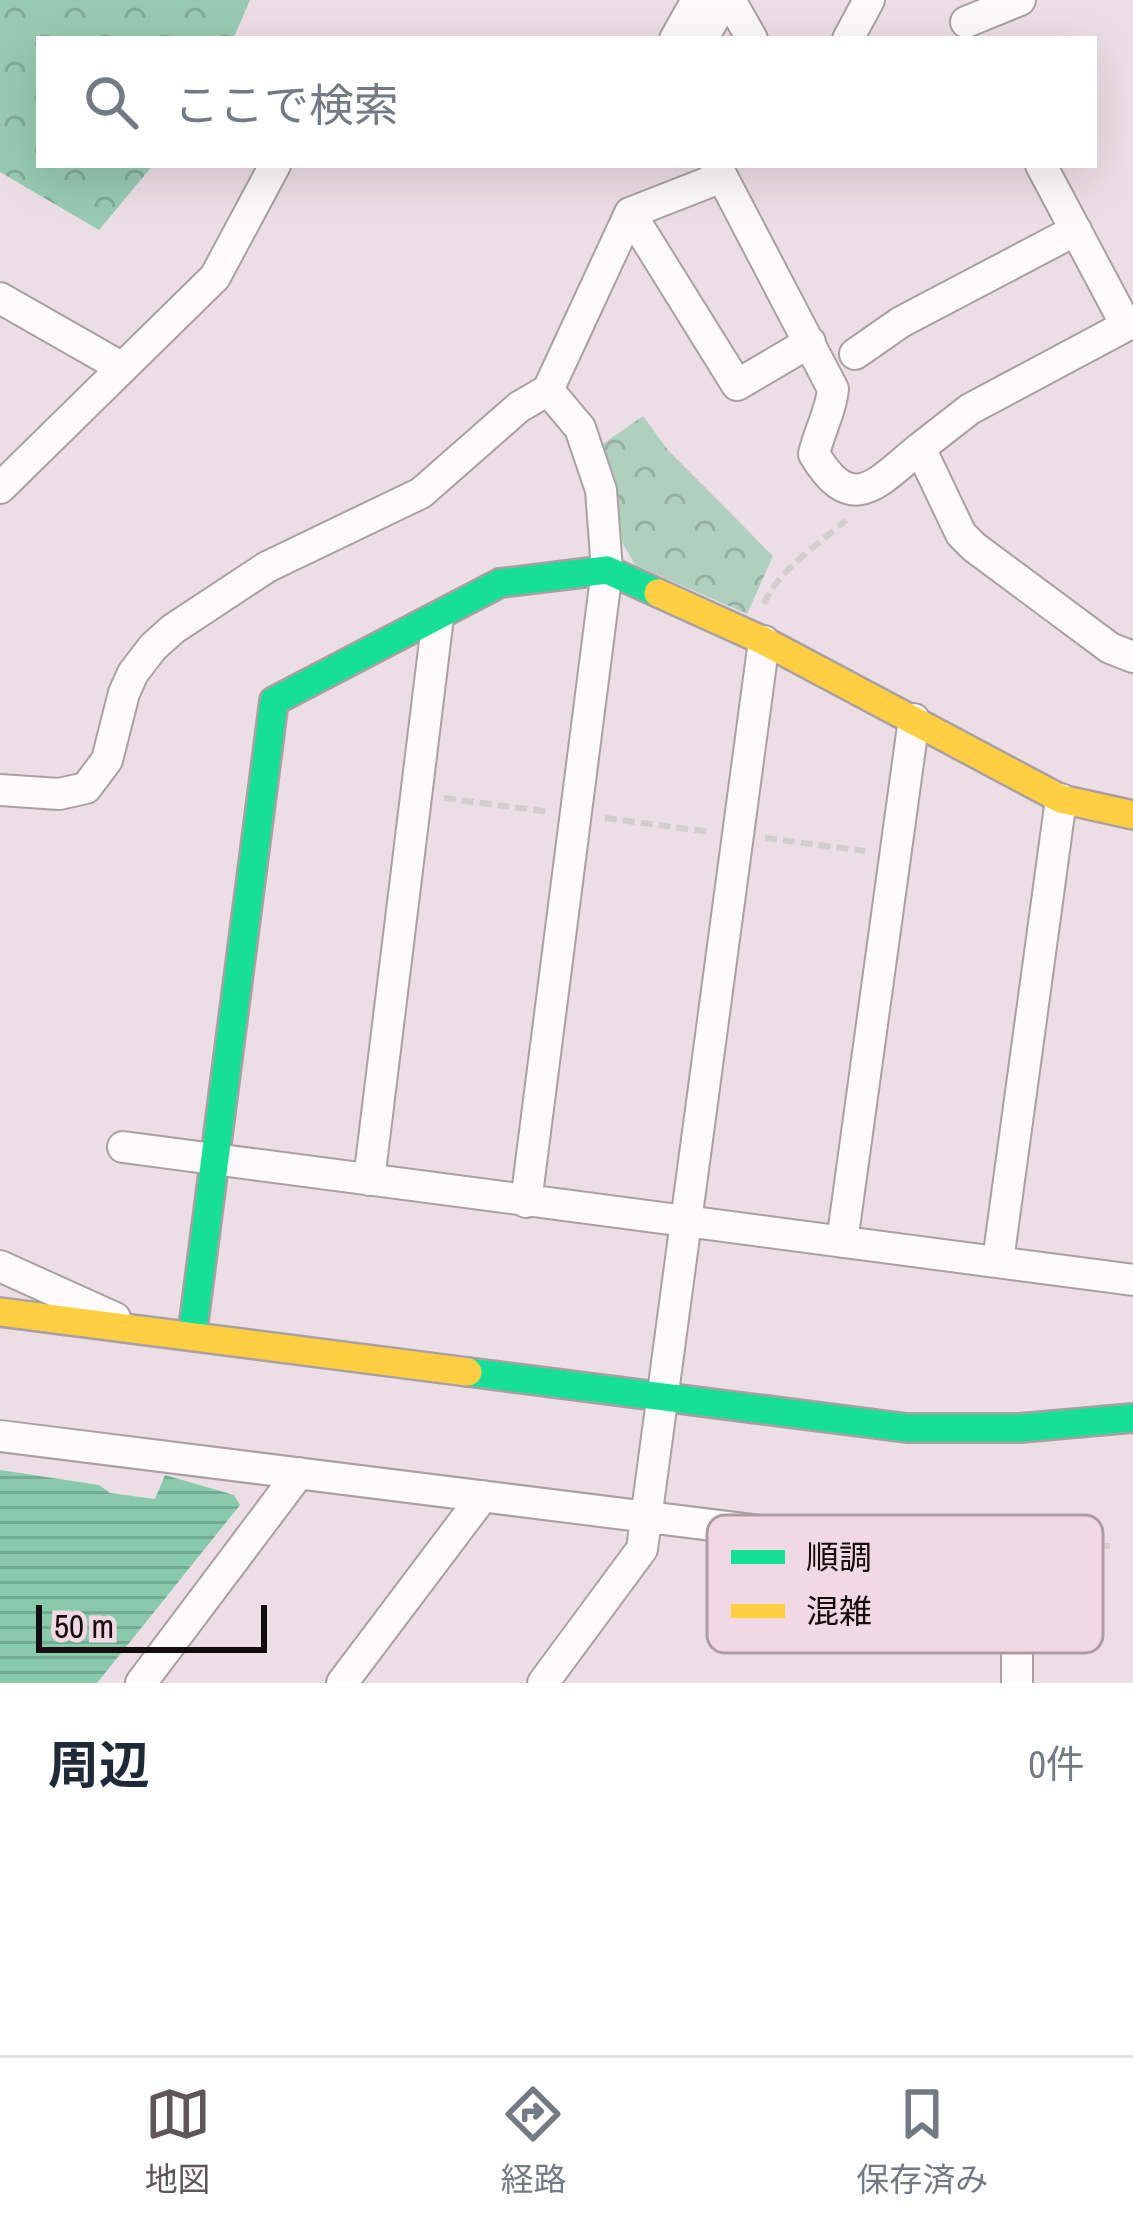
<!DOCTYPE html>
<html lang="ja">
<meta charset="utf-8">
<style>
body{margin:0;font-family:"Archivo Narrow","Noto Sans JP",sans-serif;background:#f2f2f3;color:#1f2937}
.scale{position:absolute;left:36px;bottom:30px;width:231px;box-sizing:border-box;padding-left:12px;border:6px solid #140c0f;border-top:0;font-size:33px;line-height:42px;white-space:nowrap;color:#140c0f;-webkit-text-stroke:9px #f1d8e3;paint-order:stroke}
.list{margin:0;padding:0;list-style:none}
h2{display:flex;justify-content:space-between;align-items:center;height:156px;margin:0;padding:0 48px;font-size:51px}
h2 small{font-size:39px;font-weight:400;color:#747a83}
.icon{flex:none;width:66px;height:66px;fill:none;stroke:currentColor;stroke-width:2;stroke-linecap:round;stroke-linejoin:round}
.map{position:relative;flex:none;width:1133px;height:1683px;overflow:hidden}
.search{position:absolute;background:#fff;box-shadow:0 12px 48px #0002;left:36px;right:36px;top:36px;height:132px;display:flex;align-items:center;gap:30px;box-sizing:border-box;padding:0 42px;border-radius:0px;color:#747a83;font-size:45px}
.sheet{height:372px;background:#fff}
nav{display:flex;justify-content:space-around;align-items:center;box-sizing:border-box;height:168px;border-top:3px solid #e0e1e3;background:#fff;font-size:33px;color:#747a83}
nav a{display:grid;justify-items:center;gap:6px}
nav .on{color:#5f565a}
.map>svg:first-child{display:block}
</style>
<div class="map">
<svg width="1133" height="1683" viewBox="0 0 1133 1683">
<defs>
<pattern id="forest-crowns" width="20" height="18" patternUnits="userSpaceOnUse" patternTransform="scale(3)"><rect width="20" height="18" fill="#98cab2"/><path d="M2 6a3 3 0 1 1 6 0M12 15a3 3 0 1 1 6 0" fill="none" stroke="#82ac98"/></pattern>
<pattern id="park-crowns" width="20" height="18" patternUnits="userSpaceOnUse" patternTransform="scale(3)"><rect width="20" height="18" fill="#b0d0bf"/><path d="M2 6a3 3 0 1 1 6 0M12 15a3 3 0 1 1 6 0" fill="none" stroke="#96b1a3"/></pattern>
<pattern id="water-rules" width="6" height="5" patternUnits="userSpaceOnUse" patternTransform="scale(3)"><rect width="6" height="5" fill="#88caab"/><path d="M0 2.5h6" fill="none" stroke="#74ac92"/></pattern>
</defs>
<rect width="100%" height="100%" fill="#ebdee4"/>
<path fill="url(#forest-crowns)" d="M 0,0 L 250,0 L 233,39 L 39,39 L 39,165 L 153,165 L 99,230 L 0,172 Z"/>
<path fill="url(#park-crowns)" d="M 643,416 L 667,449 L 773,556 L 747,614 L 635,565 L 622,542 L 618,493 L 603,444 Z"/>
<path fill="url(#water-rules)" d="M 0,1470 L 99,1485 L 110,1493 L 155,1499 L 165,1475 L 234,1495 L 240,1505 L 97,1683 L 0,1683 Z"/>
<g fill="none" stroke-linecap="round" stroke-linejoin="round">
<g stroke="#aaa0a4" stroke-width="34">
<path id="street" d="M 730,0 L 752,39
M 966,22 L 1020,0
M 675,39 L 697,0
M 702,39 L 725,0
M 848,39 L 869,0
M 716,165 L 833,389 C 831,412 819,431 814,454 C 852,518 877,483 920,448
M 1041,165 L 1126,325
M 630,213 L 737,385 L 810,342
M 0,298 L 121,367
M 1133,322 L 970,409 L 920,448 L 961,534 L 974,547 L 1110,648 L 1133,657
M 855,354 L 901,322 L 1076,230
M 548,390 L 630,213 L 722,177
M 0,488 L 215,277 L 275,165
M 0,790 L 59,794 L 86,788 L 107,760 L 124,693 L 133,673 L 153,647 L 173,629 L 267,567 L 421,493 L 519,407 L 548,390 L 580,428 L 601,490 L 607,570 L 526,1202
M 123,1147 L 1133,1280
M 369,1180 L 438,617
M 842,1242 L 914,719
M 998,1261 L 1061,799
M 0,1266 L 115,1318
M 0,1436 L 896,1548 L 1017,1549 L 1017,1683
M 141,1683 L 299,1473
M 342,1683 L 483,1496
M 543,1683 L 642,1549 L 764,641"/>
</g>
<g stroke="#aaa0a4" stroke-width="32">
<path id="fast" d="M 192,1336 L 274,701 L 500,583 L 607,570 L 658,593
M 468,1372 L 907,1428 L 1020,1428 L 1133,1418"/>
</g>
<g stroke="#aaa0a4" stroke-width="32">
<path id="slow" d="M 658,593 L 764,641 L 1061,799 L 1133,815
M 0,1312 L 468,1372"/>
</g>
<path stroke="#d2ced0" stroke-width="6" stroke-dasharray="12 6" stroke-linecap="butt" d="M 764,604 C 778,570 819,544 846,520
M 444,798 L 550,812
M 605,818 L 711,832
M 765,838 L 865,851
M 1044,1545 L 1112,1546"/>
<use href="#street" stroke="#fcfafb" stroke-width="30"/>
<use href="#fast" stroke="#16e098" stroke-width="27"/>
<use href="#slow" stroke="#ffcf43" stroke-width="27"/>
</g>
<rect x="707" y="1515" width="396" height="138" rx="18" fill="#f1d8e3" stroke="#af9ba3" stroke-width="3"/>
<rect x="731" y="1550" width="54" height="14" fill="#16e098"/>
<rect x="731" y="1604" width="54" height="14" fill="#ffcf43"/>
<g font-size="33" fill="#140c0f">
<text x="806" y="1569">順調</text>
<text x="806" y="1623">混雑</text>
</g>
</svg>
<div class="scale">50 m</div>
<div class="search"><svg class="icon" aria-label="search" viewBox="0 0 24 24"><circle cx="10" cy="10" r="6"/><path d="M15 15l6 6"/></svg>ここで検索</div>
</div>
<section class="sheet">
<h2>周辺<small>0件</small></h2>
<ul class="list">
</ul>
</section>
<nav>
<a class="on"><svg class="icon" aria-label="map" viewBox="0 0 24 24"><path d="M3 6l6-2 6 2 6-2v14l-6 2-6-2-6 2zM9 4v14M15 6v14"/></svg>地図</a>
<a><svg class="icon" aria-label="directions" viewBox="0 0 24 24"><path d="M12 3l9 9-9 9-9-9zM9 14v-3h6M13 9l2 2-2 2"/></svg>経路</a>
<a><svg class="icon" aria-label="saved" viewBox="0 0 24 24"><path d="M7 4h10v16l-5-4-5 4z"/></svg>保存済み</a>
</nav>
